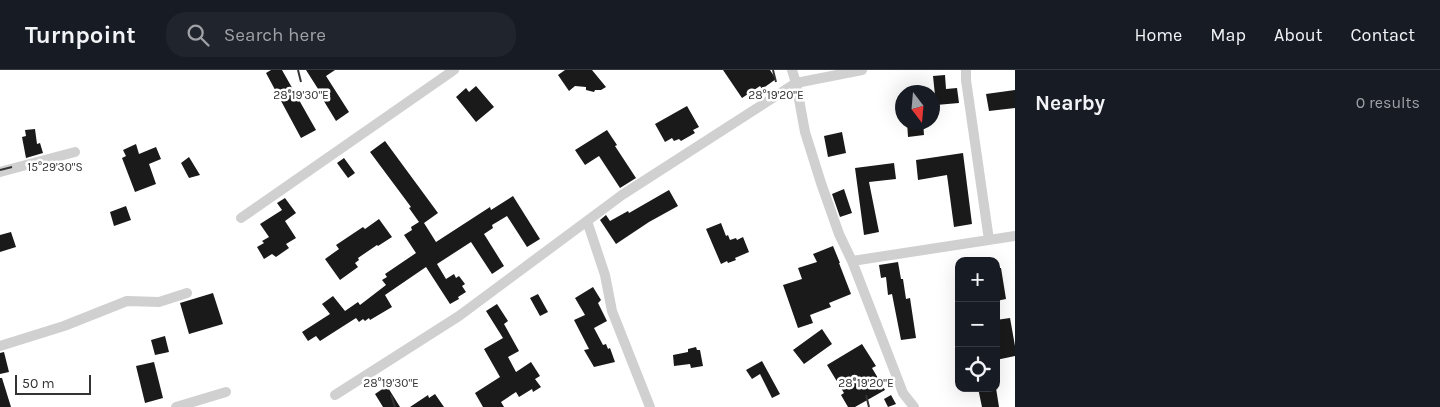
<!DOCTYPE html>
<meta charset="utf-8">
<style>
body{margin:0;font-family:Karla,sans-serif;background:#20242c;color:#f1f3f6}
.controls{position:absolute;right:15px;bottom:15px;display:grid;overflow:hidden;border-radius:10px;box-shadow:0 5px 20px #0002}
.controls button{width:45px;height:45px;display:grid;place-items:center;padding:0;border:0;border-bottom:1px solid #363941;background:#171b24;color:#f1f3f6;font:25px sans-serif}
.compass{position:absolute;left:895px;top:15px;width:45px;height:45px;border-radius:50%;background:#171b24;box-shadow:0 5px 20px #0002;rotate:164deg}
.scale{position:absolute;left:15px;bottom:12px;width:76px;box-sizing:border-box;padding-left:5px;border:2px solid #333;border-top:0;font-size:14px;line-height:18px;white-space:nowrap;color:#333;-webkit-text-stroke:4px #fff;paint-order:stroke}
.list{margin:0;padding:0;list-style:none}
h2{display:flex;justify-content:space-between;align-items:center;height:65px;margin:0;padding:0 20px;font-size:21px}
h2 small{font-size:16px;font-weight:400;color:#9ea1a6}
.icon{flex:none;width:28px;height:28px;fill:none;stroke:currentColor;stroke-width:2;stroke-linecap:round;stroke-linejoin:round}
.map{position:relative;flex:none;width:1015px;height:337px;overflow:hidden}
header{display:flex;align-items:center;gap:30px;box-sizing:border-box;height:70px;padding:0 25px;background:#171b24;border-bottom:1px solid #363941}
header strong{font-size:24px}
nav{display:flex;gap:28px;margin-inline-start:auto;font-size:18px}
.search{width:350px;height:45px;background:#20242c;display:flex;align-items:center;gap:12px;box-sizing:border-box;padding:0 18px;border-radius:20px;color:#9ea1a6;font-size:19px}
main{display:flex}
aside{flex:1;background:#171b24}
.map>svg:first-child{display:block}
</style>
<header>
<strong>Turnpoint</strong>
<div class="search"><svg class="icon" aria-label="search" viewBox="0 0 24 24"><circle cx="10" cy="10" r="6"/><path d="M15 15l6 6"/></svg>Search here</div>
<nav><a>Home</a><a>Map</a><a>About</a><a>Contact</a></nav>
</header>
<main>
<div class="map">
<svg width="1015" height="337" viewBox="0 0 1015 337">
<rect width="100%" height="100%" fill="#fff"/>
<path fill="#1a1a1a" d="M 271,0 L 282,0 L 316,60 L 301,68 L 266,3 Z
M 306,0 L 335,0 L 326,6 L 349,42 L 336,51 L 319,23 L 320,22 Z
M 565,0 L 592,0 L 606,17 L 601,20 L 595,20 L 594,22 L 586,20 L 586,17 L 575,16 L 569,21 L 558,5 Z
M 723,0 L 770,0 L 776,9 L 762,19 L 760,16 L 742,28 Z
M 945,5 L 946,19 L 957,18 L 959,33 L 936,35 L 933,6 Z
M 476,16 L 494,37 L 476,52 L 456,27 L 466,18 L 469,22 Z
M 1015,20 L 1015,38 L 989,41 L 986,24 Z
M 687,36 L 699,57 L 693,60 L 695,63 L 681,71 L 679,69 L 674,71 L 672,68 L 665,72 L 655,54 Z
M 907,52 L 923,52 L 924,65 L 908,67 Z
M 35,59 L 37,74 L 40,73 L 43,83 L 26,88 L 22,67 L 26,66 L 25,60 Z
M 607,60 L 617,75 L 615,76 L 636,108 L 620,118 L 599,86 L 585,95 L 575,80 Z
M 842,62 L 846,83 L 828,87 L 824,66 Z
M 385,71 L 438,143 L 424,153 L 436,172 L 490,137 L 491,140 L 513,126 L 540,169 L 527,177 L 507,146 L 492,155 L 493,158 L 484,164 L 504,196 L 492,204 L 471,172 L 437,194 L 446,209 L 454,204 L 456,208 L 459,206 L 465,214 L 462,216 L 466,222 L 458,227 L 459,229 L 450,234 L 426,197 L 385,225 L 392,237 L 370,250 L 369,248 L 365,251 L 363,249 L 359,252 L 356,248 L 320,271 L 316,266 L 308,271 L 302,262 L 330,244 L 322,234 L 333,226 L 345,241 L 358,232 L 360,235 L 386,215 L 382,210 L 387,207 L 385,204 L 416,183 L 404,165 L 412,160 L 411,157 L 419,152 L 409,138 L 411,137 L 370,82 Z
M 136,74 L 139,84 L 156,77 L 161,89 L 149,94 L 156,114 L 135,122 L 122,88 L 126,86 L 123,80 Z
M 963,83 L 972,154 L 954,157 L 947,105 L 918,110 L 916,90 Z
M 189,87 L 200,105 L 189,108 L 181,93 Z
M 344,88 L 355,103 L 348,108 L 337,93 Z
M 894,93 L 896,109 L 869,112 L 879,162 L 864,165 L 855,98 Z
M 844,119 L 852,143 L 840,147 L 832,124 Z
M 669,120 L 678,136 L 649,152 L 616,174 L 600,150 L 606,145 L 610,151 L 628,141 L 629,143 Z
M 285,128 L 296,143 L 285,151 L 296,168 L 286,174 L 289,178 L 276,187 L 272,184 L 264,189 L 257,177 L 264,173 L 262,171 L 269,167 L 260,154 L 282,140 L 277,133 Z
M 126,136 L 131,150 L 114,156 L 110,142 Z
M 379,149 L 392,167 L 378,176 L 377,175 L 358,188 L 359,190 L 355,193 L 358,197 L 340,210 L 325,189 L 339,179 L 336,175 L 363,157 L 365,159 Z
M 721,153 L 726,166 L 728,165 L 730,170 L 736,168 L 737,170 L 743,167 L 749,182 L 735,188 L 736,190 L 728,193 L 727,191 L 721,194 L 706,159 Z
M 11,162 L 16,177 L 0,182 L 0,165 Z
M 833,176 L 840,193 L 839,193 L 851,224 L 829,233 L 831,237 L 810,245 L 813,253 L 798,258 L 783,215 L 802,209 L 798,198 L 817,192 L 813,184 Z
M 898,192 L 901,209 L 903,209 L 906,229 L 910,228 L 916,268 L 901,270 L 892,224 L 888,225 L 886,207 L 881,208 L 879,195 Z
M 996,198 L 1001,198 L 1006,229 L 996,231 Z
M 593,217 L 601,230 L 598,233 L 607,251 L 594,258 L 603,275 L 606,274 L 608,279 L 610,278 L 615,292 L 594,297 L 584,280 L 589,279 L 574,250 L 585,245 L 575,228 Z
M 213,223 L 223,254 L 189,264 L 180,233 Z
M 538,224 L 548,242 L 540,246 L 530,228 Z
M 497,234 L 508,251 L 504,254 L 519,281 L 508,287 L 516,302 L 531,292 L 540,306 L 535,309 L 541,317 L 533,322 L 532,319 L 519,327 L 516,322 L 501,332 L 504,337 L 483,337 L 475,323 L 500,307 L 484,279 L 503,268 L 486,241 Z
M 1010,248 L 1015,276 L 1015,286 L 996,290 L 996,250 Z
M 822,259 L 832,274 L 804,294 L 793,280 Z
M 165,266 L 169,282 L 155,285 L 151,270 Z
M 862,274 L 876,296 L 872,298 L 885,320 L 855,337 L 848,337 L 841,325 L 844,323 L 827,295 Z
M 696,277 L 697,280 L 700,280 L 703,296 L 691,298 L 690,294 L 674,296 L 673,285 L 688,282 L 688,279 Z
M 4,282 L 9,302 L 0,304 L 0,283 Z
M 762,291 L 780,324 L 772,328 L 760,304 L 752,309 L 746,300 Z
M 154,292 L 163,328 L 145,333 L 136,296 Z
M 0,308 L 2,308 L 11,337 L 0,337 Z
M 387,316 L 400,337 L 383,337 L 375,324 Z
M 978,318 L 996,318 L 999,337 L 982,337 Z
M 435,324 L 444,337 L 410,337 L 428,325 L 429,328 Z
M 891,325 L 896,334 L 888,337 L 884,329 Z"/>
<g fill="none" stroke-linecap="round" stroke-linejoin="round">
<path stroke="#d0d0d0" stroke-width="10" d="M 792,0 L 796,13 L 805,62 L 821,113 L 839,164 L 852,191 L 903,323 L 914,337
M 966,0 L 966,10 L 989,170
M 0,102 L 75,82
M 241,148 L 454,0
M 587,151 L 605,205 L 612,241 L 650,337
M 852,191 L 1015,166
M 0,276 L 64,256 L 127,231 L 159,232 L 187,223
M 335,325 L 459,246 L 622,125 L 796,13 L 862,0
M 176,337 L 226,322"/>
</g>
<path fill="none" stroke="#333" stroke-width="2" d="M 298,0 L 301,12M 773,0 L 776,12M 0,100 L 12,97M 391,325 L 395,337M 866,325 L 869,337"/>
<g font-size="12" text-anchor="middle" fill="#333" stroke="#fff" stroke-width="5" stroke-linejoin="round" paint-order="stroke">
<text x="301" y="29">28°19'30"E</text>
<text x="776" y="29">28°19'20"E</text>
<text x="55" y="101">15°29'30"S</text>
<text x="391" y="317">28°19'30"E</text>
<text x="866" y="317">28°19'20"E</text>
</g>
</svg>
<div class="controls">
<button>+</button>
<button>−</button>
<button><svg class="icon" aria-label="locate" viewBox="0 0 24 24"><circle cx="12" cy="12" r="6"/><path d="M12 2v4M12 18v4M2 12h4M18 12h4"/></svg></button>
</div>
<svg class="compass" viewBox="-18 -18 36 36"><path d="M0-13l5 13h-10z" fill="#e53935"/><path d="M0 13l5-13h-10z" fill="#9ea1a6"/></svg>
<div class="scale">50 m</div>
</div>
<aside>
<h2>Nearby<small>0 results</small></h2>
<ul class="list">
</ul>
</aside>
</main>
